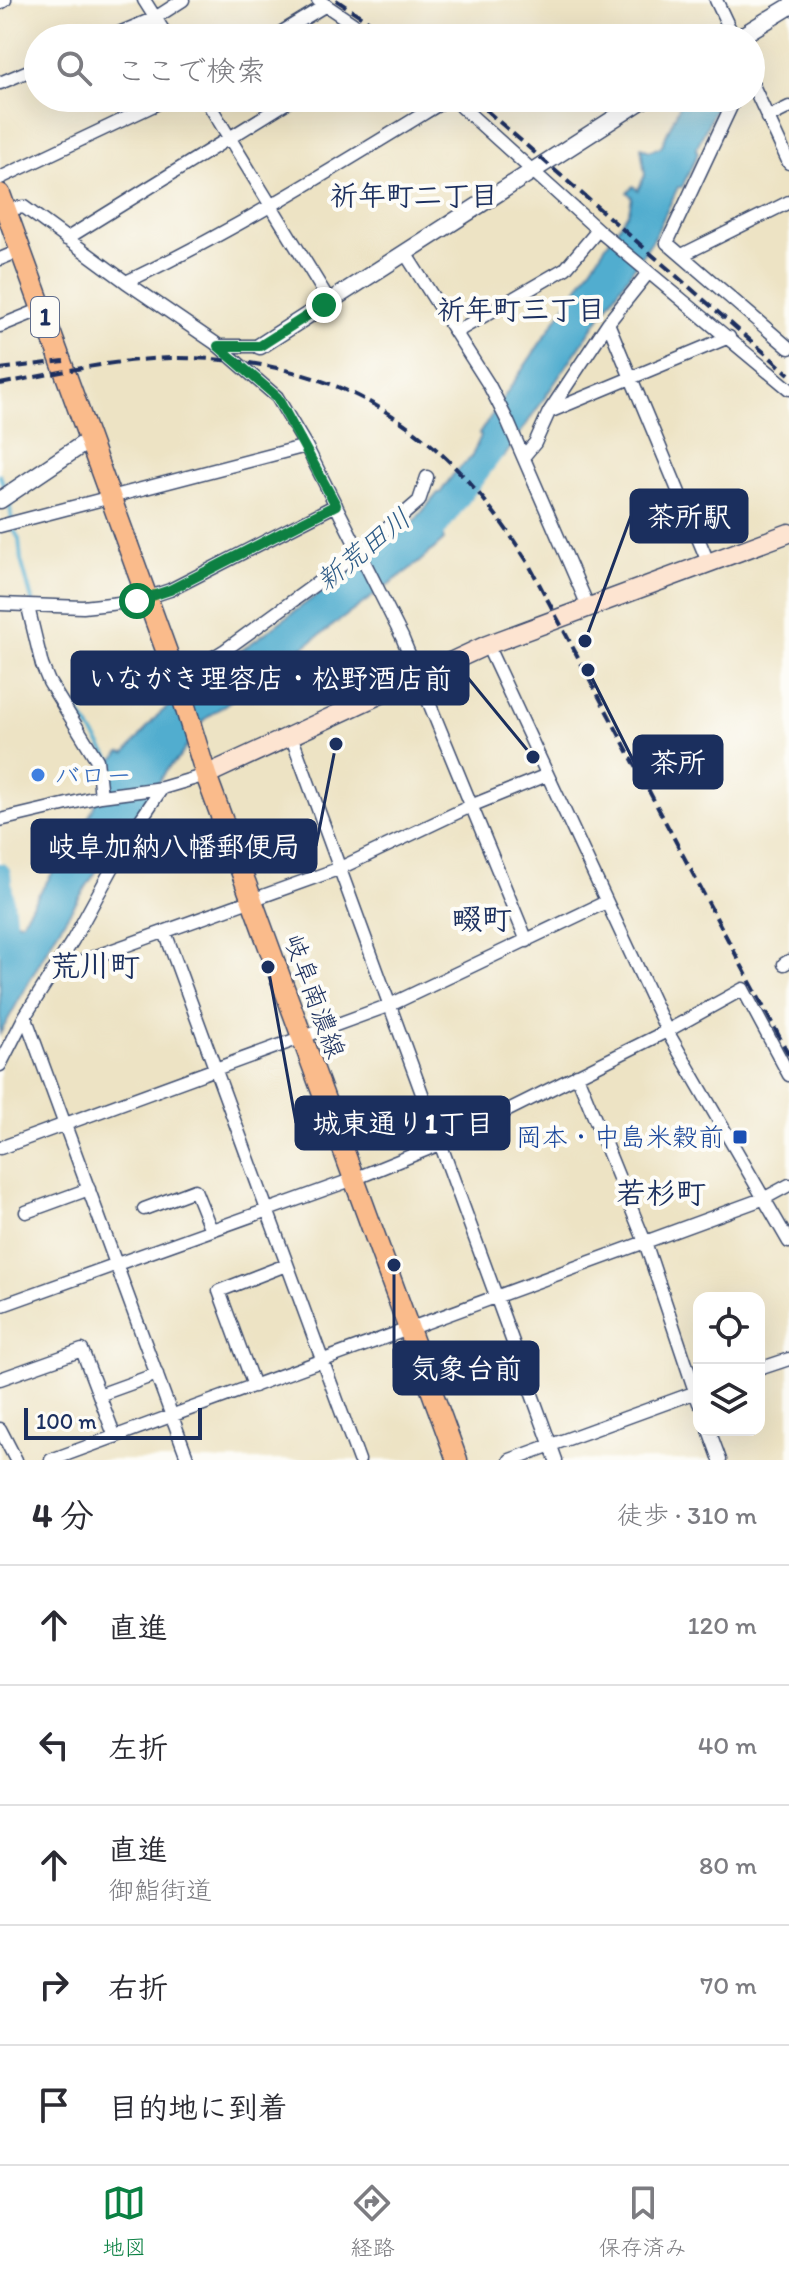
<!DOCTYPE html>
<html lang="ja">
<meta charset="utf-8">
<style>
body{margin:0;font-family:Itim,"Klee One",sans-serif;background:#f2f2f3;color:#2b2b33}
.controls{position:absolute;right:24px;bottom:24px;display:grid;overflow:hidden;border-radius:16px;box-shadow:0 8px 32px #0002}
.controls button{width:72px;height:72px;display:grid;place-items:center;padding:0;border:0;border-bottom:2px solid #e1e1e2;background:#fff;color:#2b2b33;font:40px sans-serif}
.scale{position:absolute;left:24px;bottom:20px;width:178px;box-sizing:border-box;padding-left:8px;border:4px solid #1b2f5e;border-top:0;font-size:22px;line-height:28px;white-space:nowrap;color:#1b2f5e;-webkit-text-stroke:6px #fdfcf7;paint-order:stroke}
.stop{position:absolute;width:24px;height:24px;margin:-18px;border:6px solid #0b8043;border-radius:50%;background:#fff}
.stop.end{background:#0b8043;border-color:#fff;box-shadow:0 2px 8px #0008}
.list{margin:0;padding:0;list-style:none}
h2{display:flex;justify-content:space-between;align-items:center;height:104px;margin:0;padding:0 32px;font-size:34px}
h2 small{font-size:26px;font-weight:400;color:#7c7c81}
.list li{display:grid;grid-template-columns:52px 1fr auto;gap:24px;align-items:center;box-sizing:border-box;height:120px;padding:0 32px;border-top:2px solid #e1e1e2}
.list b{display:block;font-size:30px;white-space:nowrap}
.list p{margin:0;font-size:26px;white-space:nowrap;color:#7c7c81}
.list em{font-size:26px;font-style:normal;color:#7c7c81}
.icon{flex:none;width:44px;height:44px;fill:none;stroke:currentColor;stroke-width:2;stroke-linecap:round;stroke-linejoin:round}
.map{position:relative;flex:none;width:789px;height:1460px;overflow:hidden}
.search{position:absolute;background:#fff;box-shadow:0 8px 32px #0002;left:24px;right:24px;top:24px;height:88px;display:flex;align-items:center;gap:20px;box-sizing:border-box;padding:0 28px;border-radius:44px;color:#7c7c81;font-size:30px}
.sheet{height:704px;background:#fff}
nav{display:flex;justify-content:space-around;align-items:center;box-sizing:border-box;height:112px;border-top:2px solid #e1e1e2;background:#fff;font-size:22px;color:#7c7c81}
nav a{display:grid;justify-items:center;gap:4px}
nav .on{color:#0b8043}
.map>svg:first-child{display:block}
</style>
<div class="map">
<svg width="789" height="1460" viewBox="0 0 789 1460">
<rect width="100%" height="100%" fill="#fdfcf7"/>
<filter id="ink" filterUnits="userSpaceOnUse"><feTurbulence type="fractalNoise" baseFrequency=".0125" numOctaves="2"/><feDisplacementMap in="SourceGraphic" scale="16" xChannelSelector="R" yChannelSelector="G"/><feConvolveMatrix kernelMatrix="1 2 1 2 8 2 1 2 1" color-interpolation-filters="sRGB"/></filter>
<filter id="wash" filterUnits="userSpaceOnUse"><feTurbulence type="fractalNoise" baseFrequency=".006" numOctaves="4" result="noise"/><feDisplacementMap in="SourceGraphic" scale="32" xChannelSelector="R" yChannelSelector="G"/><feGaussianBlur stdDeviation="1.8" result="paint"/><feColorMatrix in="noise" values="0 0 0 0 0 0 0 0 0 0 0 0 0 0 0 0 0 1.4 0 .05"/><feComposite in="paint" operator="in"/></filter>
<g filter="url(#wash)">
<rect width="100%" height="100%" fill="#ede3c4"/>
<path fill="#51adcf" stroke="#366e96" stroke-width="2" d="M 683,98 L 720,98 L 696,149 L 698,153 L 682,187 L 678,187 L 654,238 L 504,457 C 488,456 468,467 459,481 C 454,489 452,503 450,513 L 452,515 L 441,531 L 444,540 L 418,563 L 204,720 L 179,758 L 168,768 L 142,809 L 125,827 L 55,935 L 0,1034 L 0,919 L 21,922 L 91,813 L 111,768 L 111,763 L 120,752 L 126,753 L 157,716 L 194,685 L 392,540 L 417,518 L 438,493 L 440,493 L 455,472 L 471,458 L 481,436 L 479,434 L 629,211 L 632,197 L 627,192 L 633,186 L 638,190 L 645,175 L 641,147 L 649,151 L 661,147 Z"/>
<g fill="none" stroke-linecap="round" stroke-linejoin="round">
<path stroke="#51adcf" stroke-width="4" d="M 0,475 L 6,492
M 9,500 L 13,528 L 19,539 L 21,560 L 52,672 L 110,759 L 117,763"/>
<path stroke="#51adcf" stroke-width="22" d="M 433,532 L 503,438
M 0,874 L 8,946"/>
</g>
</g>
<g filter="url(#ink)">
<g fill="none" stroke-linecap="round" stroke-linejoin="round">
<g stroke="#3a4a6d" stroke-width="15">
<path id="minor" d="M 144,0 L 168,38
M 318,0 L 374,38
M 716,0 L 734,38
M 0,3 L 5,0
M 107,38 L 155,18 L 183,0
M 272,38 L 326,5
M 751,81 L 789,163
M 0,83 L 38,67
M 205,98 L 330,302
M 452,98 L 598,230 L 566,268 L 456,332
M 735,98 L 667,243 L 789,348
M 767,118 L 789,107
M 0,178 L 169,98
M 0,210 L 24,207 L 126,282 L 215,343 L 277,397 L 306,446 L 402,637 L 527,941
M 598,230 L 789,389
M 66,239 L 294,98
M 405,253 L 489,385 L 508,422 L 588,606
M 682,255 L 789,202
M 0,259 L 12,254
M 126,282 C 238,229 343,163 449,98
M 608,323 L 708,562
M 0,326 L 42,309
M 218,346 L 260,346
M 549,412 L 608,323 L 648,273
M 524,456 L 535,443 L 549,412 L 729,337
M 0,526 L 306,446
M 0,604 L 83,607 L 137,601 L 170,590 L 336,505
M 28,607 L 42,665 L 49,682 L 97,760 L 101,796
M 487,645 L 667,1031 L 789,1242
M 177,680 L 225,650 L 360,552 L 419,501 L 427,477
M 292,738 L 556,1460
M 0,820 L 101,796 L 162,788 L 206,775
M 165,932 L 359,1460
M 784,964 L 789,961
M 52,972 L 338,869 L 473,805 L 547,775
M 25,1016 L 188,1460
M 0,1065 L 25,1016 L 73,940 L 131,834 L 162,788
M 577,1075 L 645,1242 L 699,1403
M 0,1148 L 390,1005 L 606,902
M 144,1209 L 195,1190 L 211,1230
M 26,1212 L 89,1189
M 0,1306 L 354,1179 L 440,1144 L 667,1031 L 743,989 L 789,1075
M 759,1369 L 789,1359
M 0,1379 L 82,1350 L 115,1437
M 254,1386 L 219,1291 L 286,1265
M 99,1395 L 157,1374
M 0,1429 L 16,1460
M 709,1430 L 720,1460
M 51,1460 L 765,1198 L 789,1185
M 510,1460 L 699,1391"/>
</g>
<g stroke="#3a4a6d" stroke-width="19">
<path id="tertiary" d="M 738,38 L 789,7
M 260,346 L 646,98
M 0,500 L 89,440"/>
</g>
<g stroke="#3a4a6d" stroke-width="21">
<path id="secondary" d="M 206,775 L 487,645 L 789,533"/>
</g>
<g stroke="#3a4a6d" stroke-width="23">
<path id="primary" d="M 0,194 L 177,680 L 206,775 L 457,1460"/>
</g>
<use href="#minor" stroke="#fff" stroke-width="12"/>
<use href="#tertiary" stroke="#fff" stroke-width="16"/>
<use href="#secondary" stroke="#fde4d1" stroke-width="18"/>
<use href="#primary" stroke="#fabb8b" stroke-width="20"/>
<path stroke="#1b2f5e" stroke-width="4" stroke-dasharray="12 6" stroke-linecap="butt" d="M 336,0 L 394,38
M 472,98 L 789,374
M 0,369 L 64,361
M 0,384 C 57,373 115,359 174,358 C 337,357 443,425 527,561 L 789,1055"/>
</g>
</g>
<g fill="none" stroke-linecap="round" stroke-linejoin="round" filter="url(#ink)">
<path stroke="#0b8043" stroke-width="10" d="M 137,601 L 170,590 L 336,505 L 277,397 L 218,346 L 260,346 L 324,305"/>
</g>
<circle fill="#3f7fe0" stroke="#fdfcf7" stroke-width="3" cx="38" cy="775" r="8"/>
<rect fill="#1a4fb4" stroke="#fdfcf7" stroke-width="3" x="732" y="1129" width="16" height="16" rx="4"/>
<g text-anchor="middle" stroke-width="8" stroke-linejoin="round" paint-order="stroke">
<rect fill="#fdfcf7" stroke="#5f6c8c" stroke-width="2" x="31" y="297" width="28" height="40" rx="6"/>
<g font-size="24" font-weight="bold" fill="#1b2f5e">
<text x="45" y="325">1</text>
</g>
<g font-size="26" fill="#366cbe" stroke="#fdfcf7" text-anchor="start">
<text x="54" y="784">バロー</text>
</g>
<g font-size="26" fill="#1b2f5e" stroke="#fdfcf7">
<text transform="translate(315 996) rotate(70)" y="9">岐阜南濃線</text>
</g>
<g font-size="26" fill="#164399" stroke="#fdfcf7" text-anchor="end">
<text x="724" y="1146">岡本・中島米穀前</text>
</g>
<g font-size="28" font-weight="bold" fill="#1b2f5e" stroke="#fdfcf7">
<text x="414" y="205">祈年町二丁目</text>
<text x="521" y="319">祈年町三丁目</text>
</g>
<g font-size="28" font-style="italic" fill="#2e5b86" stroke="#fdfcf7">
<text transform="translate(363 549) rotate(-39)" y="10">新荒田川</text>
</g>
<g font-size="30" font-weight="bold" fill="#1b2f5e" stroke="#fdfcf7">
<text x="482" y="929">畷町</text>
<text x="95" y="976">荒川町</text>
<text x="661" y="1203">若杉町</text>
</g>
</g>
<path fill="none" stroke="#1b2f5e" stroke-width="3" d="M585 641L631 516M533 757L468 678M588 670L634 762M336 744L316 846M268 967L296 1123M394 1265L394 1368"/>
<g fill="#1b2f5e" stroke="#fdfcf7" stroke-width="3">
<circle cx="585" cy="641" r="8"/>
<circle cx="533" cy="757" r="8"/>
<circle cx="588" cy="670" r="8"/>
<circle cx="336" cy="744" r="8"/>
<circle cx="268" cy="967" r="8"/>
<circle cx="394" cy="1265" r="8"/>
</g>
<g fill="#1b2f5e" stroke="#1b2f5e" stroke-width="3">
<rect x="631" y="490" width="116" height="52" rx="8"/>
<rect x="72" y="652" width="396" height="52" rx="8"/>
<rect x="634" y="736" width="88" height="52" rx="8"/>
<rect x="32" y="820" width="284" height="52" rx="8"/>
<rect x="296" y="1097" width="213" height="52" rx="8"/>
<rect x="394" y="1342" width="144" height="52" rx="8"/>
</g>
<g font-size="28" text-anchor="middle" font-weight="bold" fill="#fff">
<text x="689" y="526">茶所駅</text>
<text x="270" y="688">いながき理容店・松野酒店前</text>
<text x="678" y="772">茶所</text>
<text x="174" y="856">岐阜加納八幡郵便局</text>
<text x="403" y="1133">城東通り1丁目</text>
<text x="466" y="1378">気象台前</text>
</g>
</svg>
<div class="controls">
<button><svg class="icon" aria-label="locate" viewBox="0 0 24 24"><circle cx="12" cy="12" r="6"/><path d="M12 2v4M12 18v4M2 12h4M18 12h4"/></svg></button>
<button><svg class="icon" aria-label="layers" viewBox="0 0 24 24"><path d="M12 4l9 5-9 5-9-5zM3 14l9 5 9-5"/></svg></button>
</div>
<div class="scale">100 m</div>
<div class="stop" style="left:137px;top:601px"></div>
<div class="stop end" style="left:324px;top:305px"></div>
<div class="search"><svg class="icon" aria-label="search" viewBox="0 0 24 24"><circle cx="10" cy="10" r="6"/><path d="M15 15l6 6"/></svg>ここで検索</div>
</div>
<section class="sheet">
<h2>4 分<small>徒歩 · 310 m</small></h2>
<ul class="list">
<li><svg class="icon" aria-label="ahead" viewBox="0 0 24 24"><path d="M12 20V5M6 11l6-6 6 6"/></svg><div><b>直進</b></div><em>120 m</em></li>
<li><svg class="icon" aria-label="left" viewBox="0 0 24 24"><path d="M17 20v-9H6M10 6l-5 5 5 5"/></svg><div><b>左折</b></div><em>40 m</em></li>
<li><svg class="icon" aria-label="ahead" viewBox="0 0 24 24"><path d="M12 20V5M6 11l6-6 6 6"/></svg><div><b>直進</b><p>御鮨街道</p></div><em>80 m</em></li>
<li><svg class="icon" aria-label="right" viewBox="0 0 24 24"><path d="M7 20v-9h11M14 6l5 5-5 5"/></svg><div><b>右折</b></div><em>70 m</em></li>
<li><svg class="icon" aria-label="arrive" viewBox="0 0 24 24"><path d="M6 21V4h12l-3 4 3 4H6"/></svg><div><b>目的地に到着</b></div></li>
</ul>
</section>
<nav>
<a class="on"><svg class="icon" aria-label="map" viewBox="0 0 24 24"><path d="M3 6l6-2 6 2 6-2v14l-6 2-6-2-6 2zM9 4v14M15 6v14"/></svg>地図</a>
<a><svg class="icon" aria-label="directions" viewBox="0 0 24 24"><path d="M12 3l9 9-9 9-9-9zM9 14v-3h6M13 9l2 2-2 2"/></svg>経路</a>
<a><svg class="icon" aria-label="saved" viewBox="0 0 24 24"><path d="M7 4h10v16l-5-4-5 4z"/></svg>保存済み</a>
</nav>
